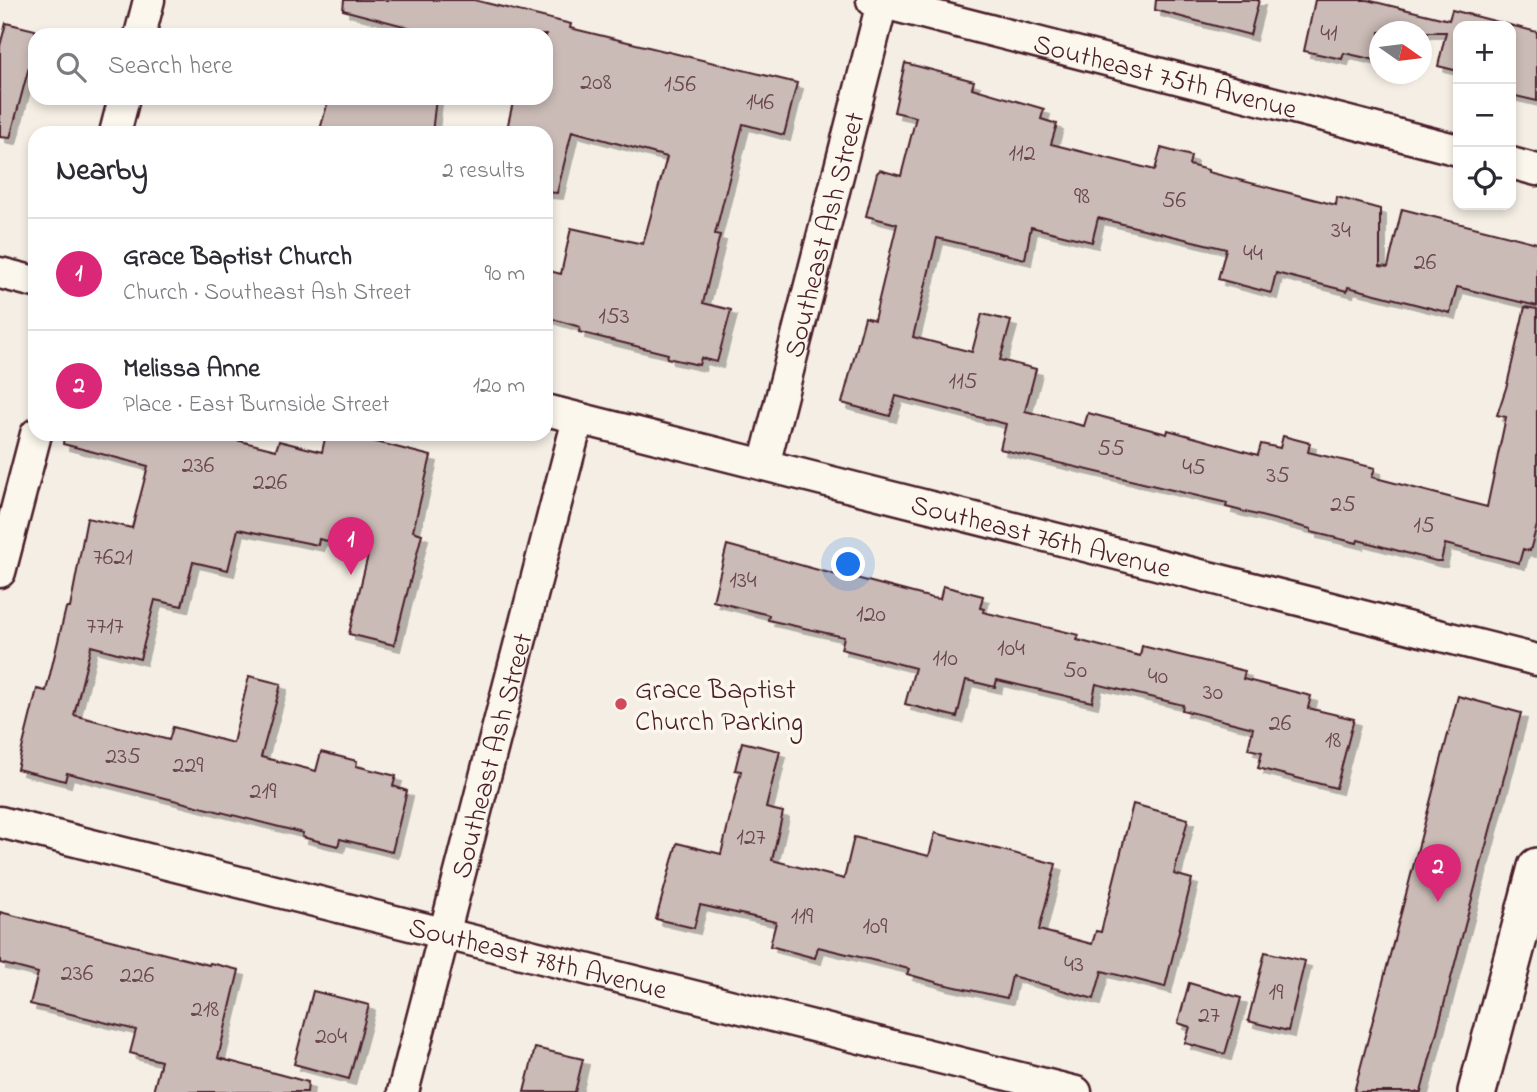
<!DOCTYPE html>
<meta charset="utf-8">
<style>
body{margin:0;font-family:"Indie Flower",sans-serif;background:#f2f2f3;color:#2b2b33}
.controls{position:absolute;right:21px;top:21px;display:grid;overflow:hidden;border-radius:14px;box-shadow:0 4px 10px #0003}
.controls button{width:63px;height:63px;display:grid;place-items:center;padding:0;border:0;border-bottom:2px solid #e1e1e2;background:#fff;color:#2b2b33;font:35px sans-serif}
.compass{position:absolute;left:1369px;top:21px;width:63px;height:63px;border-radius:50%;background:#fff;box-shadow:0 4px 10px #0003;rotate:104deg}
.you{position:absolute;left:849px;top:565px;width:24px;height:24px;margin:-18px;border:5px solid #fff;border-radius:50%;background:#1a73e8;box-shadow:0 0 0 10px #1a73e833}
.badge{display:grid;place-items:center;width:46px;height:46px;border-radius:50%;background:#db2777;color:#fff;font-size:23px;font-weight:700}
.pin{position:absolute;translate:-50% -58px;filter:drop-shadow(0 2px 4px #0008)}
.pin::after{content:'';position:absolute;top:37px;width:24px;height:21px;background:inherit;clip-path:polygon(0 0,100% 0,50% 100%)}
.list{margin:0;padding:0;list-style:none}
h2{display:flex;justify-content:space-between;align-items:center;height:91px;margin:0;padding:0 28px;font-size:30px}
h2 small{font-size:23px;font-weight:400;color:#7c7c81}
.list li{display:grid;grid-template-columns:46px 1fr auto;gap:21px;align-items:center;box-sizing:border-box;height:112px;padding:0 28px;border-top:2px solid #e1e1e2}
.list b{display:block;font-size:26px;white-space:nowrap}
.list p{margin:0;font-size:23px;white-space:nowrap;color:#7c7c81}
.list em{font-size:23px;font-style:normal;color:#7c7c81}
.icon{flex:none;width:38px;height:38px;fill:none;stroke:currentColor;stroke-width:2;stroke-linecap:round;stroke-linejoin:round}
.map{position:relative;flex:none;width:1537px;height:1092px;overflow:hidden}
.search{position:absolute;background:#fff;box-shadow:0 4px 10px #0003;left:28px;top:28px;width:525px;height:77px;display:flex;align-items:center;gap:18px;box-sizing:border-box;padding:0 24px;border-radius:21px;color:#7c7c81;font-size:26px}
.panel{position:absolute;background:#fff;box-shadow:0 4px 10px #0003;left:28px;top:126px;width:525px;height:315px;border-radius:21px}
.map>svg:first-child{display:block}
</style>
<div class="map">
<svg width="1537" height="1092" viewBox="0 0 1537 1092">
<defs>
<filter id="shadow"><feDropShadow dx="6" dy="6" stdDeviation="0" flood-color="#0004"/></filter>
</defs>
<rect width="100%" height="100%" fill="#f4eee4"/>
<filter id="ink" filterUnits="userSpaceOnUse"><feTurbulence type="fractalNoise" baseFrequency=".0143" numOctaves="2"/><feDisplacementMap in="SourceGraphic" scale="14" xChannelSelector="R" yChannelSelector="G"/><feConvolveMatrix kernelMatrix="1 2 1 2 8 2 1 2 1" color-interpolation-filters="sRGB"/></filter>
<g filter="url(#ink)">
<path fill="#cabbb6" stroke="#4a1f2b" stroke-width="2" filter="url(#shadow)" d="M 344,0 L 474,0 L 571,24 L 570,28 L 797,83 L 784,135 L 743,124 L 715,234 L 720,235 L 703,303 L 731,310 L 717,362 L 701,358 L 699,365 L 667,358 L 668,354 L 579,332 L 580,327 L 546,317 L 546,270 L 561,274 L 571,228 L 643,244 L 667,157 L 572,131 L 557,193 L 546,192 L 546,133 L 506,133 L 514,98 L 546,98 L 546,35 L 438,35 L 343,10 Z
M 1156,0 L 1259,0 L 1250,35 L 1155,10 Z
M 1315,0 L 1367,0 L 1449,20 L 1452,10 L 1537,32 L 1537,101 L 1511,95 L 1511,26 L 1458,26 L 1458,82 L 1455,82 L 1458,71 L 1438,66 L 1446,32 L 1380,32 L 1380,61 L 1344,53 L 1342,59 L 1304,51 Z
M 6,23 L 35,30 L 35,68 L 29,67 L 10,138 L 0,137 L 0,46 Z
M 905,63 L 974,81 L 972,88 L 1044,109 L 1041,119 L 1057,124 L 1051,144 L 1155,170 L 1161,148 L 1191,156 L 1189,165 L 1208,170 L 1208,172 L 1336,205 L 1337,197 L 1380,209 L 1380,266 L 1388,267 L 1402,209 L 1537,243 L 1537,306 L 1457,287 L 1450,313 L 1348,287 L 1347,291 L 1276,273 L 1271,293 L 1218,279 L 1226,249 L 1098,218 L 1092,242 L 1031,227 L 1025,259 L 937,238 L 913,337 L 972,352 L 982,314 L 1011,321 L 1000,360 L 1036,369 L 1025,411 L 1084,426 L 1088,413 L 1167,434 L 1168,430 L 1258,455 L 1261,444 L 1280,448 L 1283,436 L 1310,443 L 1308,452 L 1375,468 L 1372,477 L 1487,507 L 1506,417 L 1497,415 L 1507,385 L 1525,307 L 1537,309 L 1537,525 L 1530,551 L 1523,549 L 1519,563 L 1445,544 L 1441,561 L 1436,561 L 1358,540 L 1357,543 L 1311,532 L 1311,529 L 1226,507 L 1227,503 L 1000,449 L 1006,424 L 896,396 L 890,416 L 842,403 L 865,317 L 874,320 L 897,224 L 866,216 L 877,173 L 880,170 L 901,176 L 916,117 L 894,112 Z
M 329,98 L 436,98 L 432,133 L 319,133 Z
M 64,434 L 212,434 L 276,450 L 279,441 L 322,452 L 326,434 L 345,434 L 431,456 L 413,531 L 422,534 L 394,645 L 349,634 L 369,551 L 319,539 L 318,545 L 238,529 L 228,570 L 193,562 L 182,606 L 155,600 L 140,659 L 91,646 L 74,715 L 169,740 L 173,727 L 233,743 L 249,676 L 281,684 L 261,757 L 316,771 L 321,752 L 357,761 L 356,766 L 396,776 L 393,786 L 407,791 L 392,852 L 340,839 L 338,846 L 302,837 L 303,833 L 67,773 L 65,781 L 17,769 L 37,689 L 46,691 L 66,608 L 70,608 L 87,518 L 132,528 L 148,466 L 63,444 Z
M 727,545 L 855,580 L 856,578 L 932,598 L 940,599 L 943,586 L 983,596 L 980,608 L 984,609 L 983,612 L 1079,635 L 1077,640 L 1140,656 L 1142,646 L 1245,671 L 1243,679 L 1311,696 L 1308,708 L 1354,719 L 1336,788 L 1258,768 L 1262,752 L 1248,749 L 1253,728 L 1182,710 L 1183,705 L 1096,684 L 1092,702 L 997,680 L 995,687 L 966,680 L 957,717 L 905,704 L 915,668 L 841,649 L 844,637 L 768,620 L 769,615 L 713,601 Z
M 1458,696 L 1521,713 L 1421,1092 L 1354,1092 Z
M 742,742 L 780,751 L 766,808 L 783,812 L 772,860 L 844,879 L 854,837 L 929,856 L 935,833 L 1056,864 L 1039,930 L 1092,944 L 1096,931 L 1101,932 L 1133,804 L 1188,819 L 1174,874 L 1192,879 L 1165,987 L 1102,971 L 1094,999 L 1012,976 L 1007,998 L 942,984 L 907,974 L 909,969 L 818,947 L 815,958 L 770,946 L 776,922 L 700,905 L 694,928 L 656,919 L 677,843 L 721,854 L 741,771 L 735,770 Z
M 0,912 L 209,965 L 210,963 L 239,970 L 218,1058 L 308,1082 L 307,1092 L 153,1092 L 161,1061 L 130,1053 L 136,1030 L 30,1004 L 38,973 L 0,963 Z
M 1265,952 L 1305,961 L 1288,1031 L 1248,1021 Z
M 1189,983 L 1241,998 L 1225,1054 L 1185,1043 L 1190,1027 L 1178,1023 Z
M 313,991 L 369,1005 L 349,1079 L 294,1064 Z
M 535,1048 L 583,1059 L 575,1092 L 524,1092 Z"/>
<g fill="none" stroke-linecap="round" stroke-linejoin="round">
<g stroke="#4a1f2b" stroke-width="35">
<g id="minor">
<path id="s1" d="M 872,0 L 1458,150"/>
<path d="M 140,35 L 149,0"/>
<path d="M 115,133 L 124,98"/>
<path d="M 1511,163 L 1537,170"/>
<path d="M 0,273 L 35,282"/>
<path id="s2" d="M 546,410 L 1537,660"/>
<path id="s3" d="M 764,465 L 882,3"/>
<path d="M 0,572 L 36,434"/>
<path id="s4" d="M 0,822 L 1076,1092"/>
<path id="s5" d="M 403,1092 L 578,419"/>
</g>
</g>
<g stroke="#4a1f2b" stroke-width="42">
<path id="tertiary" d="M 1477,1092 L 1537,867"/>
</g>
<use href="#minor" stroke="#fbf7ec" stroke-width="30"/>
<use href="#tertiary" stroke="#fbf7ec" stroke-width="37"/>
</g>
</g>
<circle fill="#d1495b" stroke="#fbf7ec" stroke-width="2.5" cx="621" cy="704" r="7"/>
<g text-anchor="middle" stroke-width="7" stroke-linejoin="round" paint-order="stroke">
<g font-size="24" fill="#6a464e">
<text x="1329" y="40">41</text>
<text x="596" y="89">208</text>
<text x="680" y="91">156</text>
<text x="760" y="109">146</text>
<text x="1022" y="160">112</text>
<text x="1082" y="203">98</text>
<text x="1174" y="207">56</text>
<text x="1341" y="237">34</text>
<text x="1253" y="260">44</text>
<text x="1425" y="269">26</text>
<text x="614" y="323">153</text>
<text x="963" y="388">115</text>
<text x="1111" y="455">55</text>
<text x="198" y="472">236</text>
<text x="1194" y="474">45</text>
<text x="1278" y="482">35</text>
<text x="270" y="489">226</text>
<text x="1343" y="511">25</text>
<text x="1424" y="532">15</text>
<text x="113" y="564">7621</text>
<text x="743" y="587">134</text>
<text x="871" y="621">120</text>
<text x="105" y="633">7717</text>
<text x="1011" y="655">104</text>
<text x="945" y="665">110</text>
<text x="1075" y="677">50</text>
<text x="1158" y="683">40</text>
<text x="1213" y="699">30</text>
<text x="1280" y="730">26</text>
<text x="1333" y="747">18</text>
<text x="123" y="763">235</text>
<text x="188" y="772">229</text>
<text x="263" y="798">219</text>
<text x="751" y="844">127</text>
<text x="802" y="923">119</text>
<text x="875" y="933">109</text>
<text x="1074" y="971">43</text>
<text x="77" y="980">236</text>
<text x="137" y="982">226</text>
<text x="1276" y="999">19</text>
<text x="205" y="1016">218</text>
<text x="1209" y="1022">27</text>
<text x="331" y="1043">204</text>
</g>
<g font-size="28" fill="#4a1f2b" stroke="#fbf7ec">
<text dy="10" stroke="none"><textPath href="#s1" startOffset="303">Southeast 75th Avenue</textPath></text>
<text dy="10" stroke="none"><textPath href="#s3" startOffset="238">Southeast Ash Street</textPath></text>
<text dy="10" stroke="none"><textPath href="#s2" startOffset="511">Southeast 76th Avenue</textPath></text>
<text dy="10" stroke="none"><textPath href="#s5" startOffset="348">Southeast Ash Street</textPath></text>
<text dy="10" stroke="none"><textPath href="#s4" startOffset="555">Southeast 78th Avenue</textPath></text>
</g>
<g font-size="28" fill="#4a1f2b" stroke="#fbf7ec" text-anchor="start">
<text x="635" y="698">Grace Baptist<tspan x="635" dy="32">Church Parking</tspan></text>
</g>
</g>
</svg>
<div class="controls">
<button>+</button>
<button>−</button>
<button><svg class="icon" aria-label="locate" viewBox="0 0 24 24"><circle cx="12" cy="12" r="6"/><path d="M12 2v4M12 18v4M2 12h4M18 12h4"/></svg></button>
</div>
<svg class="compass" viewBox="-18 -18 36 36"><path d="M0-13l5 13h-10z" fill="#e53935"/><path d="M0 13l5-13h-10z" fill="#7c7c81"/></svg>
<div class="you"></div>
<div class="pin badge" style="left:351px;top:575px">1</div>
<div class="pin badge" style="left:1438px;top:902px">2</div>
<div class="search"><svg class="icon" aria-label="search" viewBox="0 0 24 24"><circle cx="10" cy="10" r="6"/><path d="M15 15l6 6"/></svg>Search here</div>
<section class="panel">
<h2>Nearby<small>2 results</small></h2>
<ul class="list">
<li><span class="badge">1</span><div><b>Grace Baptist Church</b><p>Church · Southeast Ash Street</p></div><em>90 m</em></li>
<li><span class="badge">2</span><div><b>Melissa Anne</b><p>Place · East Burnside Street</p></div><em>120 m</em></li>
</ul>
</section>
</div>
